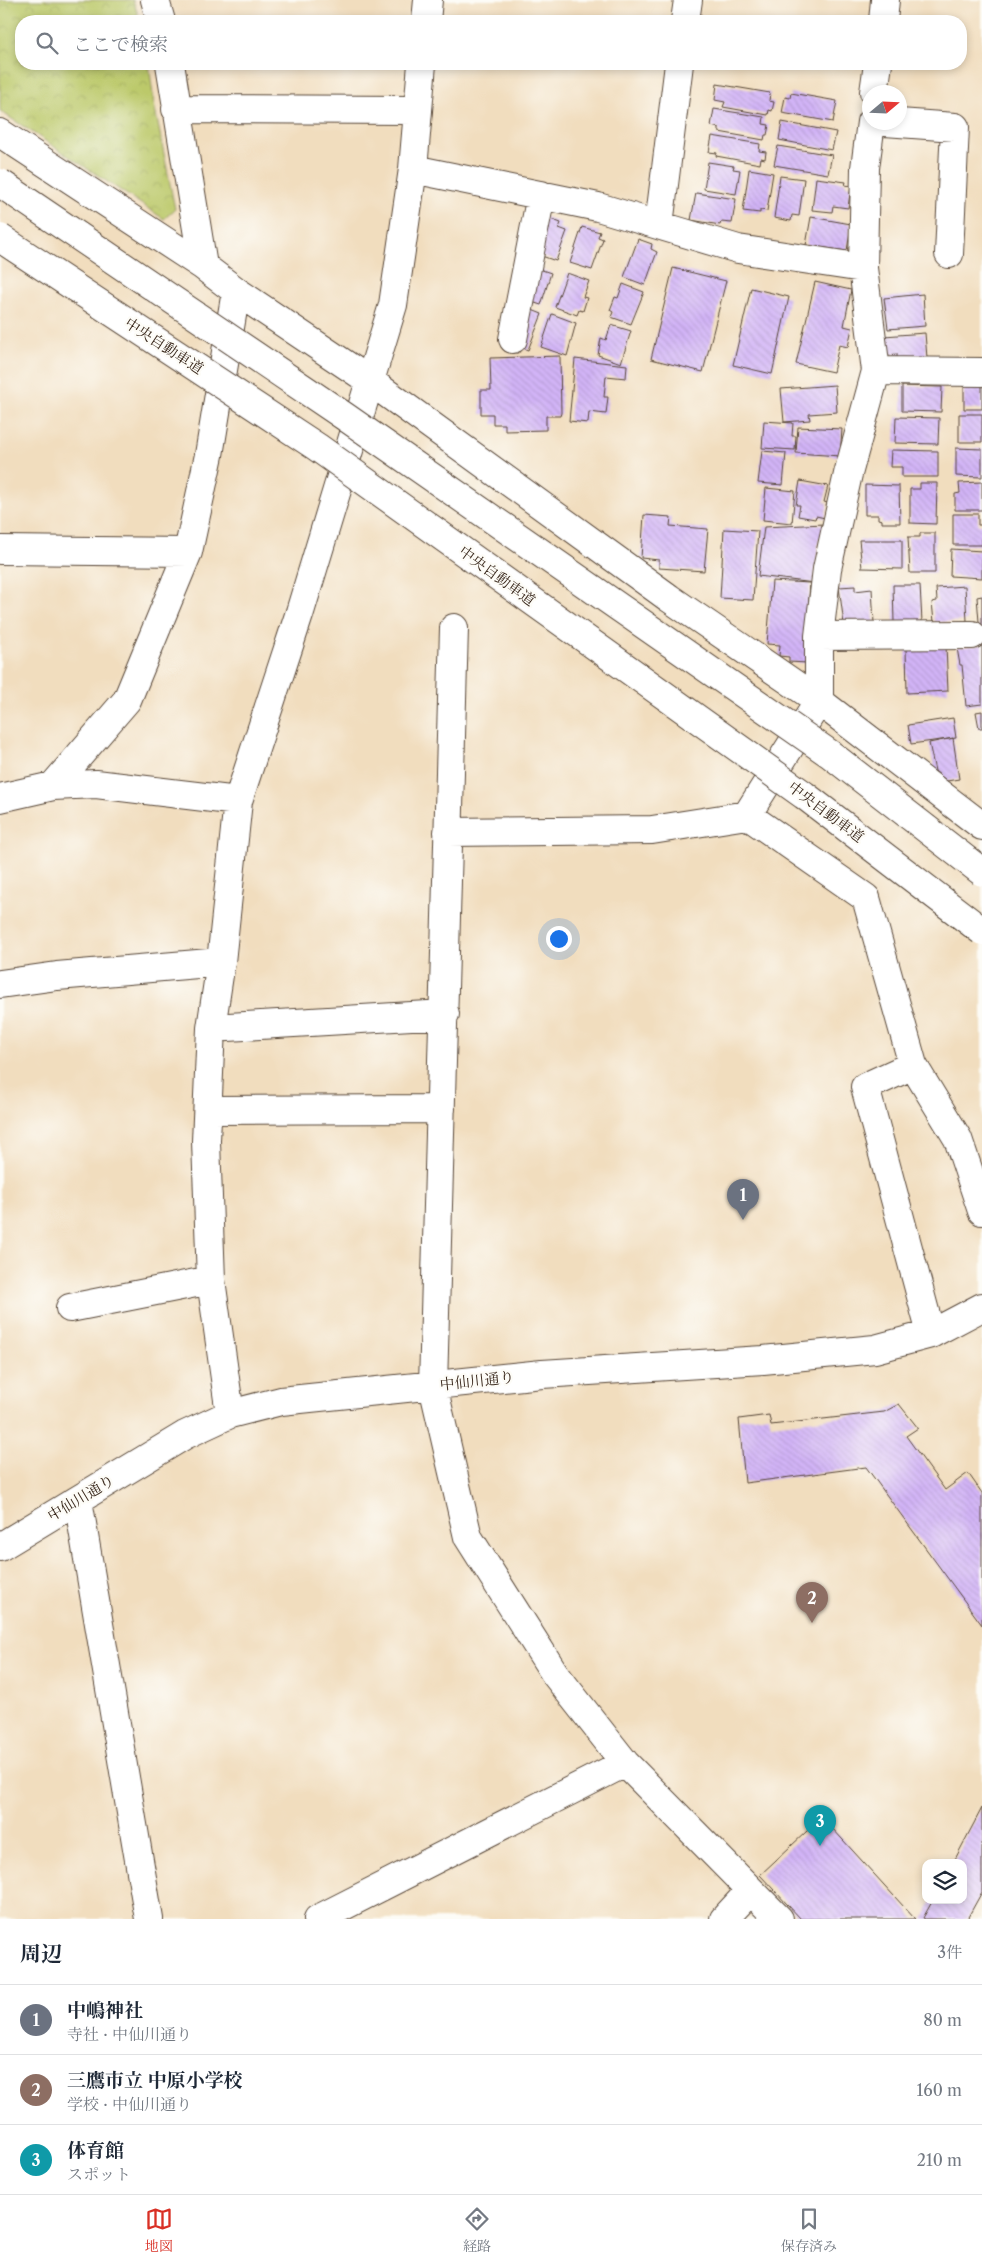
<!DOCTYPE html>
<html lang="ja">
<meta charset="utf-8">
<style>
body{margin:0;font-family:"Libre Caslon Text","Noto Serif JP",serif;background:#f6f6f7;color:#1f2937}
.controls{position:absolute;right:15px;bottom:15px;display:grid;overflow:hidden;border-radius:10px;box-shadow:0 2px 8px #0003}
.controls button{width:45px;height:45px;display:grid;place-items:center;padding:0;border:0;border-bottom:1px solid #e0e1e3;background:#fff;color:#1f2937;font:25px sans-serif}
.compass{position:absolute;left:862px;top:85px;width:45px;height:45px;border-radius:50%;background:#fff;box-shadow:0 2px 8px #0003;rotate:71deg}
.you{position:absolute;left:558px;top:938px;width:18px;height:18px;margin:-12px;border:4px solid #fff;border-radius:50%;background:#1a73e8;box-shadow:0 0 0 8px #1a73e833}
.badge{display:grid;place-items:center;width:32px;height:32px;border-radius:50%;background:#d93025;color:#fff;font-size:16px;font-weight:700}
.pin{position:absolute;translate:-50% -41px;filter:drop-shadow(0 1px 2px #0008)}
.pin::after{content:'';position:absolute;top:26px;width:18px;height:15px;background:inherit;clip-path:polygon(0 0,100% 0,50% 100%)}
.list{margin:0;padding:0;list-style:none}
h2{display:flex;justify-content:space-between;align-items:center;height:65px;margin:0;padding:0 20px;font-size:21px}
h2 small{font-size:16px;font-weight:400;color:#747a83}
.list li{display:grid;grid-template-columns:32px 1fr auto;gap:15px;align-items:center;box-sizing:border-box;height:70px;padding:0 20px;border-top:1px solid #e0e1e3}
.list b{display:block;font-size:19px;white-space:nowrap}
.list p{margin:0;font-size:16px;white-space:nowrap;color:#747a83}
.list em{font-size:16px;font-style:normal;color:#747a83}
.icon{flex:none;width:28px;height:28px;fill:none;stroke:currentColor;stroke-width:2;stroke-linecap:round;stroke-linejoin:round}
.map{position:relative;flex:none;width:982px;height:1919px;overflow:hidden}
.search{position:absolute;background:#fff;box-shadow:0 2px 8px #0003;left:15px;right:15px;top:15px;height:55px;display:flex;align-items:center;gap:12px;box-sizing:border-box;padding:0 18px;border-radius:20px;color:#747a83;font-size:19px}
.sheet{height:275px;background:#fff}
nav{display:flex;justify-content:space-around;align-items:center;box-sizing:border-box;height:70px;border-top:1px solid #e0e1e3;background:#fff;font-size:14px;color:#747a83}
nav a{display:grid;justify-items:center;gap:2px}
nav .on{color:#d93025}
.map>svg:first-child{display:block}
</style>
<div class="map">
<svg width="982" height="1919" viewBox="0 0 982 1919">
<defs>
<pattern id="park-crowns" width="20" height="18" patternUnits="userSpaceOnUse" patternTransform="scale(1.25)"><rect width="20" height="18" fill="#bcc96b"/><path d="M2 6a3 3 0 1 1 6 0M12 15a3 3 0 1 1 6 0" fill="none" stroke="#a2ad5c"/></pattern>
<pattern id="building-back-hatch" width="6" height="6" patternUnits="userSpaceOnUse" patternTransform="scale(1.25)"><rect width="6" height="6" fill="#d2b4f7"/><path d="M-1 5l2 2M0 0l6 6M5-1l2 2" fill="none" stroke="#b59bd3"/></pattern>
</defs>
<rect width="100%" height="100%" fill="#fdfcf7"/>
<filter id="ink" filterUnits="userSpaceOnUse"><feTurbulence type="fractalNoise" baseFrequency=".02" numOctaves="2"/><feDisplacementMap in="SourceGraphic" scale="10" xChannelSelector="R" yChannelSelector="G"/><feConvolveMatrix kernelMatrix="1 2 1 2 8 2 1 2 1" color-interpolation-filters="sRGB"/></filter>
<filter id="wash" filterUnits="userSpaceOnUse"><feTurbulence type="fractalNoise" baseFrequency=".0096" numOctaves="4" result="noise"/><feDisplacementMap in="SourceGraphic" scale="20" xChannelSelector="R" yChannelSelector="G"/><feGaussianBlur stdDeviation="1.12" result="paint"/><feColorMatrix in="noise" values="0 0 0 0 0 0 0 0 0 0 0 0 0 0 0 0 0 1.4 0 .05"/><feComposite in="paint" operator="in"/></filter>
<g filter="url(#wash)">
<rect width="100%" height="100%" fill="#f1ddbe"/>
<path fill="url(#park-crowns)" stroke="#7c7a44" d="M 0,0 L 133,0 L 140,21 L 21,21 L 21,64 L 149,64 L 154,104 L 175,209 L 164,219 L 0,111 Z"/>
<g id="blocks">
<path fill="url(#building-back-hatch)" d="M 717,84 L 770,93 L 769,101 L 774,102 L 772,111 L 769,110 L 768,115 L 723,107 L 725,102 L 715,100 Z
M 791,93 L 837,101 L 833,122 L 782,113 L 785,97 L 790,98 Z
M 714,109 L 764,117 L 763,124 L 769,125 L 767,135 L 765,135 L 764,140 L 719,132 L 719,128 L 711,126 Z
M 782,122 L 836,132 L 832,150 L 779,140 Z
M 712,136 L 760,144 L 759,151 L 766,152 L 765,159 L 761,158 L 760,164 L 716,156 L 717,153 L 709,152 Z
M 778,146 L 832,155 L 828,174 L 774,165 Z
M 708,162 L 734,166 L 733,169 L 740,170 L 736,194 L 704,189 Z
M 749,169 L 773,173 L 767,211 L 760,210 L 760,213 L 743,211 Z
M 780,176 L 804,179 L 799,216 L 792,215 L 791,221 L 774,218 Z
M 816,178 L 846,182 L 845,185 L 851,186 L 848,208 L 833,206 L 832,212 L 812,210 Z
M 696,193 L 736,199 L 732,223 L 721,222 L 720,225 L 691,220 Z
M 545,217 L 561,223 L 559,228 L 567,231 L 556,261 L 533,253 Z
M 811,217 L 851,224 L 847,251 L 806,245 Z
M 582,227 L 600,232 L 598,237 L 603,239 L 592,270 L 570,263 Z
M 638,239 L 652,244 L 651,249 L 657,252 L 645,285 L 624,277 Z
M 530,266 L 551,273 L 541,305 L 514,296 Z
M 673,268 L 726,281 L 703,372 L 651,359 Z
M 567,273 L 589,281 L 583,297 L 587,298 L 583,311 L 579,310 L 577,315 L 555,307 Z
M 815,282 L 851,290 L 844,326 L 852,328 L 848,347 L 839,345 L 833,372 L 796,364 Z
M 623,284 L 644,292 L 631,324 L 611,317 L 613,312 L 610,310 L 615,297 L 618,298 Z
M 751,288 L 789,297 L 772,374 L 733,365 Z
M 923,294 L 925,326 L 888,329 L 884,298 Z
M 517,304 L 542,314 L 528,350 L 503,340 Z
M 552,314 L 576,323 L 567,356 L 541,347 Z
M 611,325 L 631,331 L 621,363 L 598,355 L 601,338 L 606,340 Z
M 925,333 L 927,358 L 897,361 L 897,354 L 886,355 L 884,336 Z
M 560,356 L 561,413 L 560,416 L 546,416 L 546,430 L 505,431 L 505,424 L 493,424 L 493,414 L 481,414 L 481,390 L 491,390 L 490,358 Z
M 575,359 L 627,365 L 626,378 L 606,376 L 604,397 L 608,397 L 606,414 L 589,412 L 588,423 L 569,421 Z
M 964,384 L 982,385 L 982,409 L 964,409 Z
M 835,385 L 837,412 L 809,414 L 810,420 L 784,422 L 781,389 Z
M 902,386 L 942,387 L 941,412 L 902,411 Z
M 959,414 L 982,414 L 982,442 L 959,442 Z
M 896,417 L 939,418 L 938,444 L 895,443 Z
M 764,421 L 793,423 L 792,436 L 796,436 L 795,450 L 762,448 Z
M 798,427 L 842,429 L 840,456 L 796,453 Z
M 956,448 L 982,449 L 982,477 L 956,476 Z
M 891,450 L 938,451 L 938,477 L 902,477 L 902,467 L 890,467 Z
M 762,451 L 786,453 L 783,485 L 758,483 Z
M 800,481 L 828,486 L 824,502 L 828,503 L 825,518 L 816,516 L 815,519 L 798,516 L 800,505 L 796,505 Z
M 982,482 L 982,510 L 955,510 L 955,494 L 960,493 L 959,483 Z
M 920,483 L 937,483 L 936,524 L 910,523 L 910,489 L 920,489 Z
M 865,485 L 899,486 L 900,523 L 882,523 L 882,520 L 878,519 L 878,515 L 865,515 Z
M 766,488 L 795,491 L 792,523 L 763,520 Z
M 953,514 L 978,514 L 978,525 L 982,525 L 982,545 L 953,545 Z
M 644,515 L 671,517 L 670,526 L 708,529 L 704,571 L 659,568 L 659,560 L 641,558 Z
M 824,524 L 822,539 L 819,539 L 814,583 L 758,576 L 764,527 Z
M 724,529 L 758,531 L 753,600 L 720,598 Z
M 920,533 L 935,533 L 935,573 L 910,573 L 908,537 L 920,537 Z
M 859,540 L 902,540 L 902,569 L 862,568 Z
M 951,549 L 982,551 L 982,578 L 950,576 Z
M 772,581 L 810,583 L 806,641 L 807,663 L 789,662 L 789,657 L 779,656 L 780,645 L 767,644 Z
M 893,585 L 920,585 L 922,622 L 894,622 Z
M 855,586 L 855,591 L 872,589 L 874,623 L 844,624 L 839,587 Z
M 965,586 L 967,621 L 934,622 L 932,602 L 937,601 L 936,588 Z
M 982,596 L 982,634 L 980,634 L 977,597 Z
M 982,645 L 982,704 L 966,706 L 962,665 L 960,665 L 957,648 Z
M 946,646 L 948,691 L 907,693 L 906,648 Z
M 982,711 L 982,728 L 979,728 L 976,712 Z
M 953,718 L 956,738 L 911,744 L 908,725 Z
M 953,738 L 959,779 L 947,781 L 935,771 L 929,743 Z
M 899,1404 L 918,1428 L 906,1436 L 945,1490 L 968,1473 L 982,1493 L 982,1625 L 866,1467 L 745,1483 L 739,1419 L 769,1415 L 771,1425 L 884,1412 Z
M 982,1808 L 982,1892 L 967,1919 L 925,1919 L 923,1918 L 933,1900 L 963,1900 L 963,1863 L 953,1863 Z
M 822,1817 L 915,1919 L 801,1919 L 760,1875 Z"/>
</g>
</g>
<g filter="url(#ink)">
<use href="#blocks" fill-opacity="0" stroke="#564536" stroke-width="1"/>
<g fill="none" stroke-linecap="round" stroke-linejoin="round">
<g stroke="#564536" stroke-width="30">
<path id="minor" d="M 155,0 L 161,21
M 426,21 L 428,0
M 685,21 L 688,0
M 883,21 L 885,0
M 170,64 L 203,266
M 874,92 L 878,64
M 176,109 L 417,110
M 885,122 L 955,127 L 949,254
M 0,133 L 203,266 L 236,291 L 370,381 L 669,598 L 819,701 L 982,826
M 413,169 L 598,207 L 738,249 L 863,268
M 659,225 L 679,64
M 513,339 L 541,195
M 876,371 L 982,372
M 0,550 L 188,552
M 454,628 L 433,1386 L 468,1537 L 555,1674 L 625,1763 L 779,1919
M 819,636 L 972,635
M 53,786 L 127,700 L 188,552 L 209,455 L 236,291
M 0,798 L 53,786 L 96,784 L 238,801
M 747,815 L 819,701 L 819,636 L 827,569 L 848,474 L 876,371 L 863,268 L 865,168 L 871,122
M 448,832 L 652,830 L 747,815 L 866,898 L 913,1065 L 958,1139 L 982,1211
M 0,984 L 57,976 L 221,962
M 211,1028 L 445,1014
M 913,1065 L 865,1087 L 931,1334
M 209,1110 L 441,1109
M 70,1308 L 211,1280
M 230,1414 L 211,1280 L 206,1141 L 211,1028 L 221,962 L 238,801 L 300,612 L 393,305 L 413,169 L 422,64
M 78,1500 L 149,1919
M 0,1547 L 185,1435 L 230,1414 L 281,1401 L 542,1374 L 763,1360 L 875,1349 L 931,1334 L 982,1307
M 318,1919 L 625,1763
M 724,1919 L 750,1891"/>
</g>
<use href="#minor" stroke="#fff" stroke-width="28"/>
<g stroke="#564536" stroke-width="30" stroke-linecap="butt">
<path id="highway-bridge" d="M 0,183 L 344,416 L 830,754 L 982,872
M 0,238 L 317,447 L 804,795 L 982,931"/>
</g>
<use href="#highway-bridge" stroke="#fff" stroke-width="28"/>
</g>
</g>
<g text-anchor="middle" stroke-width="4.5" stroke-linejoin="round" paint-order="stroke">
<g font-size="15" fill="#3b2a1e" stroke="#fdfcf7">
<text transform="translate(164 346) rotate(33)" y="5">中央自動車道</text>
<text transform="translate(497 576) rotate(36)" y="5">中央自動車道</text>
<text transform="translate(826 812) rotate(37)" y="5">中央自動車道</text>
<text transform="translate(477 1381) rotate(-6)" y="5">中仙川通り</text>
<text transform="translate(81 1498) rotate(-31)" y="5">中仙川通り</text>
</g>
</g>
</svg>
<div class="controls">
<button><svg class="icon" aria-label="layers" viewBox="0 0 24 24"><path d="M12 4l9 5-9 5-9-5zM3 14l9 5 9-5"/></svg></button>
</div>
<svg class="compass" viewBox="-18 -18 36 36"><path d="M0-13l5 13h-10z" fill="#e53935"/><path d="M0 13l5-13h-10z" fill="#747a83"/></svg>
<div class="you"></div>
<div class="pin badge" style="left:743px;top:1220px;background:#6b7280">1</div>
<div class="pin badge" style="left:812px;top:1623px;background:#8d6e63">2</div>
<div class="pin badge" style="left:820px;top:1846px;background:#0f9aa8">3</div>
<div class="search"><svg class="icon" aria-label="search" viewBox="0 0 24 24"><circle cx="10" cy="10" r="6"/><path d="M15 15l6 6"/></svg>ここで検索</div>
</div>
<section class="sheet">
<h2>周辺<small>3件</small></h2>
<ul class="list">
<li><span class="badge" style="background:#6b7280">1</span><div><b>中嶋神社</b><p>寺社 · 中仙川通り</p></div><em>80 m</em></li>
<li><span class="badge" style="background:#8d6e63">2</span><div><b>三鷹市立 中原小学校</b><p>学校 · 中仙川通り</p></div><em>160 m</em></li>
<li><span class="badge" style="background:#0f9aa8">3</span><div><b>体育館</b><p>スポット</p></div><em>210 m</em></li>
</ul>
</section>
<nav>
<a class="on"><svg class="icon" aria-label="map" viewBox="0 0 24 24"><path d="M3 6l6-2 6 2 6-2v14l-6 2-6-2-6 2zM9 4v14M15 6v14"/></svg>地図</a>
<a><svg class="icon" aria-label="directions" viewBox="0 0 24 24"><path d="M12 3l9 9-9 9-9-9zM9 14v-3h6M13 9l2 2-2 2"/></svg>経路</a>
<a><svg class="icon" aria-label="saved" viewBox="0 0 24 24"><path d="M7 4h10v16l-5-4-5 4z"/></svg>保存済み</a>
</nav>
